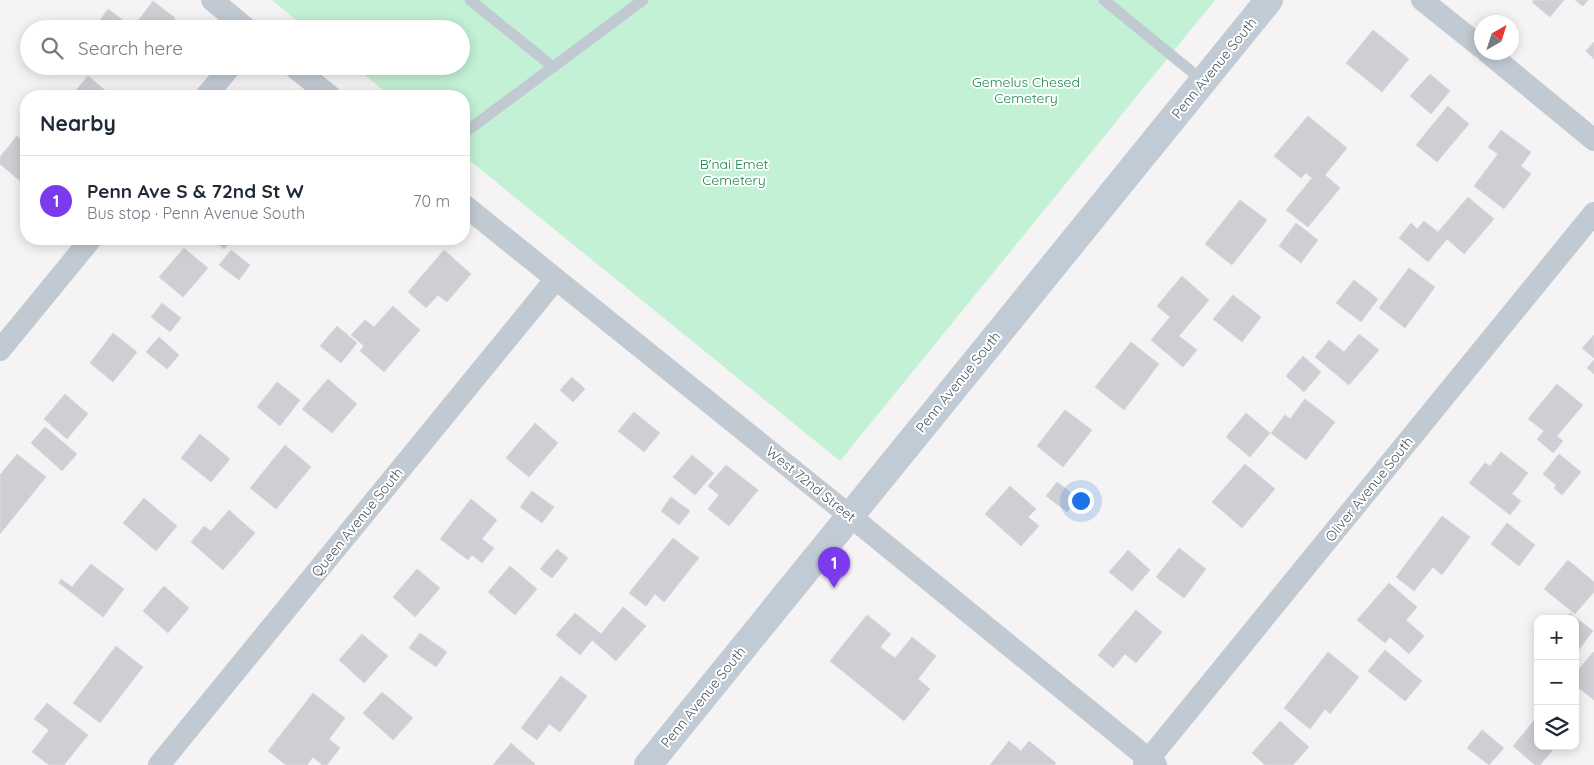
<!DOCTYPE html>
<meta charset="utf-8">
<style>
body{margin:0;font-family:Quicksand,sans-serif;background:#f2f2f3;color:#1f2937}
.controls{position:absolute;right:15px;bottom:15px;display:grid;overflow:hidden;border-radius:10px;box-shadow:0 2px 12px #0003}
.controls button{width:45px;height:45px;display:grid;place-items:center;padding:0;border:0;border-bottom:1px solid #e0e1e3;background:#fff;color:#1f2937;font:25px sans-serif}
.compass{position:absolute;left:1474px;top:15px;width:45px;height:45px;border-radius:50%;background:#fff;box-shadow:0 2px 12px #0003;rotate:39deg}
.you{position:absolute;left:1080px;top:500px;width:18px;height:18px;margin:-12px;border:4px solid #fff;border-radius:50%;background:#1a73e8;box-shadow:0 0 0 8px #1a73e833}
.badge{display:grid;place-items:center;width:32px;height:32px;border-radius:50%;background:#7c3aed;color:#fff;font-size:16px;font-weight:700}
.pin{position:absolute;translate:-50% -41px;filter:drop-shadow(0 1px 2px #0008)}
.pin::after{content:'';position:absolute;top:26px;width:18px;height:15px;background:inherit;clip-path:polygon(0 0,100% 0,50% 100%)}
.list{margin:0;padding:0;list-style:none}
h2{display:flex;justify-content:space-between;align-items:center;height:65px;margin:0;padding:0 20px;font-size:21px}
h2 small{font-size:16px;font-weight:400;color:#747a83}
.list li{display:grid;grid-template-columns:32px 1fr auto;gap:15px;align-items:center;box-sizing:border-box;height:90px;padding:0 20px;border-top:1px solid #e0e1e3}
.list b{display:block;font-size:19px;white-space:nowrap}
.list p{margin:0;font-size:16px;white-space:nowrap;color:#747a83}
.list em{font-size:16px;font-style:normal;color:#747a83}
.icon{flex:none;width:28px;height:28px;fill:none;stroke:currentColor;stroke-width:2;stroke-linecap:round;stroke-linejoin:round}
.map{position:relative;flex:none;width:1594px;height:765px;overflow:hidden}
.search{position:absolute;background:#fff;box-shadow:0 2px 12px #0003;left:20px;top:20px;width:450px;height:55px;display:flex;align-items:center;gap:12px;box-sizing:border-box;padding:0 18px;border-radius:28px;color:#747a83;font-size:19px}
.panel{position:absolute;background:#fff;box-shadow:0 2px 12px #0003;left:20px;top:90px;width:450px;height:155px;border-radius:20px}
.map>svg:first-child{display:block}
</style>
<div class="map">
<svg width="1594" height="765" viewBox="0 0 1594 765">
<rect width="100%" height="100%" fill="#f5f3f3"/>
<path fill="#c3f1d5" d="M 272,0 L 1215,0 L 840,461 L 464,156 L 464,96 L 390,96 L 354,66 L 461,66 L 461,29 L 307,29 Z"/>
<path fill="#cdcfd5" stroke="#d7d9de" d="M 1534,0 L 1564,0 L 1550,17 L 1532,2 Z
M 1575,0 L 1588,0 L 1583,6 Z
M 153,1 L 175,18 L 167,29 L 132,29 Z
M 108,9 L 128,24 L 125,29 L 94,29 Z
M 1373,30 L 1409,59 L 1382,92 L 1346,63 Z
M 1594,42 L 1594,59 L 1586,51 Z
M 1430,74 L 1450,91 L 1431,114 L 1410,96 Z
M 88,76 L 112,96 L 71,96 Z
M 1448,106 L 1469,124 L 1437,162 L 1416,145 Z
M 1308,116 L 1347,148 L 1325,175 L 1340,188 L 1308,227 L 1286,210 L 1312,178 L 1306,173 L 1301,178 L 1274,156 Z
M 1501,130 L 1531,152 L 1521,166 L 1531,174 L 1504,209 L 1474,186 L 1498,154 L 1488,147 Z
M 17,136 L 26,144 L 26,186 L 0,164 L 0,157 Z
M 1468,197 L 1494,219 L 1464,254 L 1447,239 L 1428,262 L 1399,238 L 1411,223 L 1417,229 L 1424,221 L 1438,232 Z
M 1240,200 L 1267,220 L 1232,265 L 1205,244 Z
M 1296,223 L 1318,240 L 1301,263 L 1279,246 Z
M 212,239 L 232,239 L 224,249 Z
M 184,248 L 208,268 L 183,297 L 159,277 Z
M 231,250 L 250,265 L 239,280 L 219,265 Z
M 444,250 L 471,274 L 447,302 L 438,295 L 426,308 L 408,292 Z
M 1409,268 L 1435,287 L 1405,328 L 1379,308 Z
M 1182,276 L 1209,300 L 1179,336 L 1197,350 L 1183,367 L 1151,340 L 1170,317 L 1157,306 Z
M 1354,280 L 1378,299 L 1361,322 L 1336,303 Z
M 1233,295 L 1261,317 L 1242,342 L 1213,319 Z
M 162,303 L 181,318 L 170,332 L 151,317 Z
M 393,306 L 420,330 L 384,372 L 360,351 L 364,346 L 351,335 L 365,320 L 374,327 Z
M 337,326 L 357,343 L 341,363 L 320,346 Z
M 113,333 L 137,352 L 113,382 L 90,363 Z
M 1359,334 L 1379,350 L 1349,385 L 1315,357 L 1329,340 L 1344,352 Z
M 1594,335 L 1594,358 L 1582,348 Z
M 159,337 L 179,355 L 167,369 L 146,352 Z
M 1131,342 L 1159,364 L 1124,410 L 1095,387 Z
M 1303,356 L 1321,372 L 1304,392 L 1286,376 Z
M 1594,360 L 1594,374 L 1587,368 Z
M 572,377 L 585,389 L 573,402 L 560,390 Z
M 328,379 L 357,404 L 332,433 L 302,409 Z
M 277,382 L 300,400 L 280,426 L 257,407 Z
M 1557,384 L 1583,405 L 1557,436 L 1563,441 L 1553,453 L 1537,439 L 1544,431 L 1528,419 Z
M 65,394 L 88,414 L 67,439 L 44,419 Z
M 1305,399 L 1335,422 L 1306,460 L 1271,433 L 1285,415 L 1290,419 Z
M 1065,410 L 1092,430 L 1063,467 L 1037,446 Z
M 634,412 L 660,433 L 644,452 L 618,431 Z
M 1246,413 L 1270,433 L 1250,457 L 1226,437 Z
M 535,423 L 558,443 L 529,477 L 506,458 Z
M 45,427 L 77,454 L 62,471 L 31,443 Z
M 200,434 L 230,459 L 211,482 L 181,458 Z
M 285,445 L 311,467 L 276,509 L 250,488 Z
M 1501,452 L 1528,473 L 1512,494 L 1521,501 L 1510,515 L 1469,483 L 1485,463 L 1490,466 Z
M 17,454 L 46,477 L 0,534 L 0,475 Z
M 1559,454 L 1581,472 L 1562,495 L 1554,488 L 1556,485 L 1543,474 Z
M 692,455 L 714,473 L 695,495 L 673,477 Z
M 1245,464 L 1275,489 L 1242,528 L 1212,502 Z
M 726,465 L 758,490 L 729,526 L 708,509 L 719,495 L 708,486 Z
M 1057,482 L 1078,498 L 1067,512 L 1046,496 Z
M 1010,486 L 1036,509 L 1028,517 L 1039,526 L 1021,546 L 985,514 Z
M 532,491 L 554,507 L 542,523 L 520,507 Z
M 671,497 L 690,511 L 679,525 L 661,511 Z
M 144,498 L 177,526 L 156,551 L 123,523 Z
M 471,499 L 497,520 L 482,539 L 494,548 L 482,563 L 472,555 L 468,560 L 440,539 Z
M 229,510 L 255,533 L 223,570 L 191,542 L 204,526 L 211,531 Z
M 1442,516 L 1470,537 L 1442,575 L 1433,567 L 1414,591 L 1396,577 Z
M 1507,523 L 1535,545 L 1519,566 L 1491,544 Z
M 673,538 L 699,558 L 664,602 L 655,594 L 646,606 L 629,593 Z
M 1179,548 L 1206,569 L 1184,598 L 1156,577 Z
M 557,549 L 568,558 L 552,578 L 540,569 Z
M 1128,550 L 1150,570 L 1132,591 L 1109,572 Z
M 1568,560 L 1594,582 L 1594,592 L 1575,614 L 1544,589 Z
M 91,564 L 124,589 L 103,617 L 59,583 L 61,579 L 72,587 Z
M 510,566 L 537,589 L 515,615 L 488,592 Z
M 417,569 L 440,588 L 415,617 L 393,597 Z
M 1389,583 L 1417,607 L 1406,620 L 1424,636 L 1409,654 L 1390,637 L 1385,643 L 1357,620 Z
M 164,586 L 189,608 L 168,633 L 143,611 Z
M 623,607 L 646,626 L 616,661 L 592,640 L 580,655 L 556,635 L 575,613 L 601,634 Z
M 1136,610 L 1162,632 L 1136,663 L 1125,654 L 1113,668 L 1098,655 Z
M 1570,613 L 1593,631 L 1577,652 L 1575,651 L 1575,619 L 1566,619 Z
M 867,615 L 891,634 L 880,647 L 895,658 L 912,637 L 936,656 L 918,679 L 930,689 L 904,721 L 830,661 Z
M 420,633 L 447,652 L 436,667 L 409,648 Z
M 362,634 L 388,656 L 364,683 L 339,660 Z
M 116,646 L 143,667 L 100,723 L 73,703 Z
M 1385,650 L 1422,681 L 1405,701 L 1368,671 Z
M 1328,652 L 1359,677 L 1330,714 L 1325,709 L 1310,729 L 1284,708 Z
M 1593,652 L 1594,653 L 1594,700 L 1575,685 L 1575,674 Z
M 561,676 L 587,696 L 560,732 L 549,724 L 537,740 L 521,728 Z
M 382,692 L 413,718 L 393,740 L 363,713 Z
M 313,693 L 345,718 L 329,739 L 340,748 L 327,765 L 322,765 L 313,757 L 307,765 L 286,765 L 268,751 Z
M 47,703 L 88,735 L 64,765 L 49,765 L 32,752 L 49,730 L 34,719 Z
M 1537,717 L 1538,746 L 1556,746 L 1540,765 L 1535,765 L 1513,746 Z
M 1280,721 L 1309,747 L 1293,765 L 1265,765 L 1252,753 Z
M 1482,730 L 1504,748 L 1489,765 L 1467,748 Z
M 1009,741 L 1021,751 L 1029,741 L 1056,763 L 1054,765 L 990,765 Z
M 511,743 L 535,764 L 534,765 L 493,765 Z"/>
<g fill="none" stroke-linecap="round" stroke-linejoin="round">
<path stroke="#c1cad2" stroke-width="11" d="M 470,0 L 552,66
M 1104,0 L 1203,81
M 464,133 L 643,0"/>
<path stroke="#c1cad2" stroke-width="22" d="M 212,0 L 247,29
M 1422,0 L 1482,48
M 1487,52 L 1594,140
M 293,66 L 330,96
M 206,96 L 231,66
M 464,205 L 850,516 L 1156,765
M 0,350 L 91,239
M 159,765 L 555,280
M 1144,765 L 1594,213"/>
<path stroke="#c1cbd6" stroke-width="28" d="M 648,765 L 1269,0"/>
</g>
<g text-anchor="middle" stroke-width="4" stroke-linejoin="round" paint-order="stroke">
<g font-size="14" fill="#4a5661" stroke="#fff">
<text transform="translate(1214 68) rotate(-51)" y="5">Penn Avenue South</text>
<text transform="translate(958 382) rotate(-51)" y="5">Penn Avenue South</text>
<text transform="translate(811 484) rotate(39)" y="5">West 72nd Street</text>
<text transform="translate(1369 489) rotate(-51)" y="5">Oliver Avenue South</text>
<text transform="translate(357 522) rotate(-51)" y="5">Queen Avenue South</text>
<text transform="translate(703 697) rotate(-51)" y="5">Penn Avenue South</text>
</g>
<g font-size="14" fill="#17864f" stroke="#fff">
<text x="1026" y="87">Gemelus Chesed<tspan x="1026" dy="16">Cemetery</tspan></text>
<text x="734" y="169">B'nai Emet<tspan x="734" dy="16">Cemetery</tspan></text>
</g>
</g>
</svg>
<div class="controls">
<button>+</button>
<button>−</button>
<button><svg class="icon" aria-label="layers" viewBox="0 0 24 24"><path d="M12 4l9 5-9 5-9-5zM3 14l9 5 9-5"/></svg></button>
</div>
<svg class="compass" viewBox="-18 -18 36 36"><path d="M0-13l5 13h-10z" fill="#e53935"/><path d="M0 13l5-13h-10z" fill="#747a83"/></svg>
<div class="you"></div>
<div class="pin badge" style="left:834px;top:588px">1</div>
<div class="search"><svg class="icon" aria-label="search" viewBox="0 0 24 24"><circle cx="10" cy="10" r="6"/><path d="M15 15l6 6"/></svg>Search here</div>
<section class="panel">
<h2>Nearby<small></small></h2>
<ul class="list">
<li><span class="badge">1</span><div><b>Penn Ave S &amp; 72nd St W</b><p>Bus stop · Penn Avenue South</p></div><em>70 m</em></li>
</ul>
</section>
</div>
